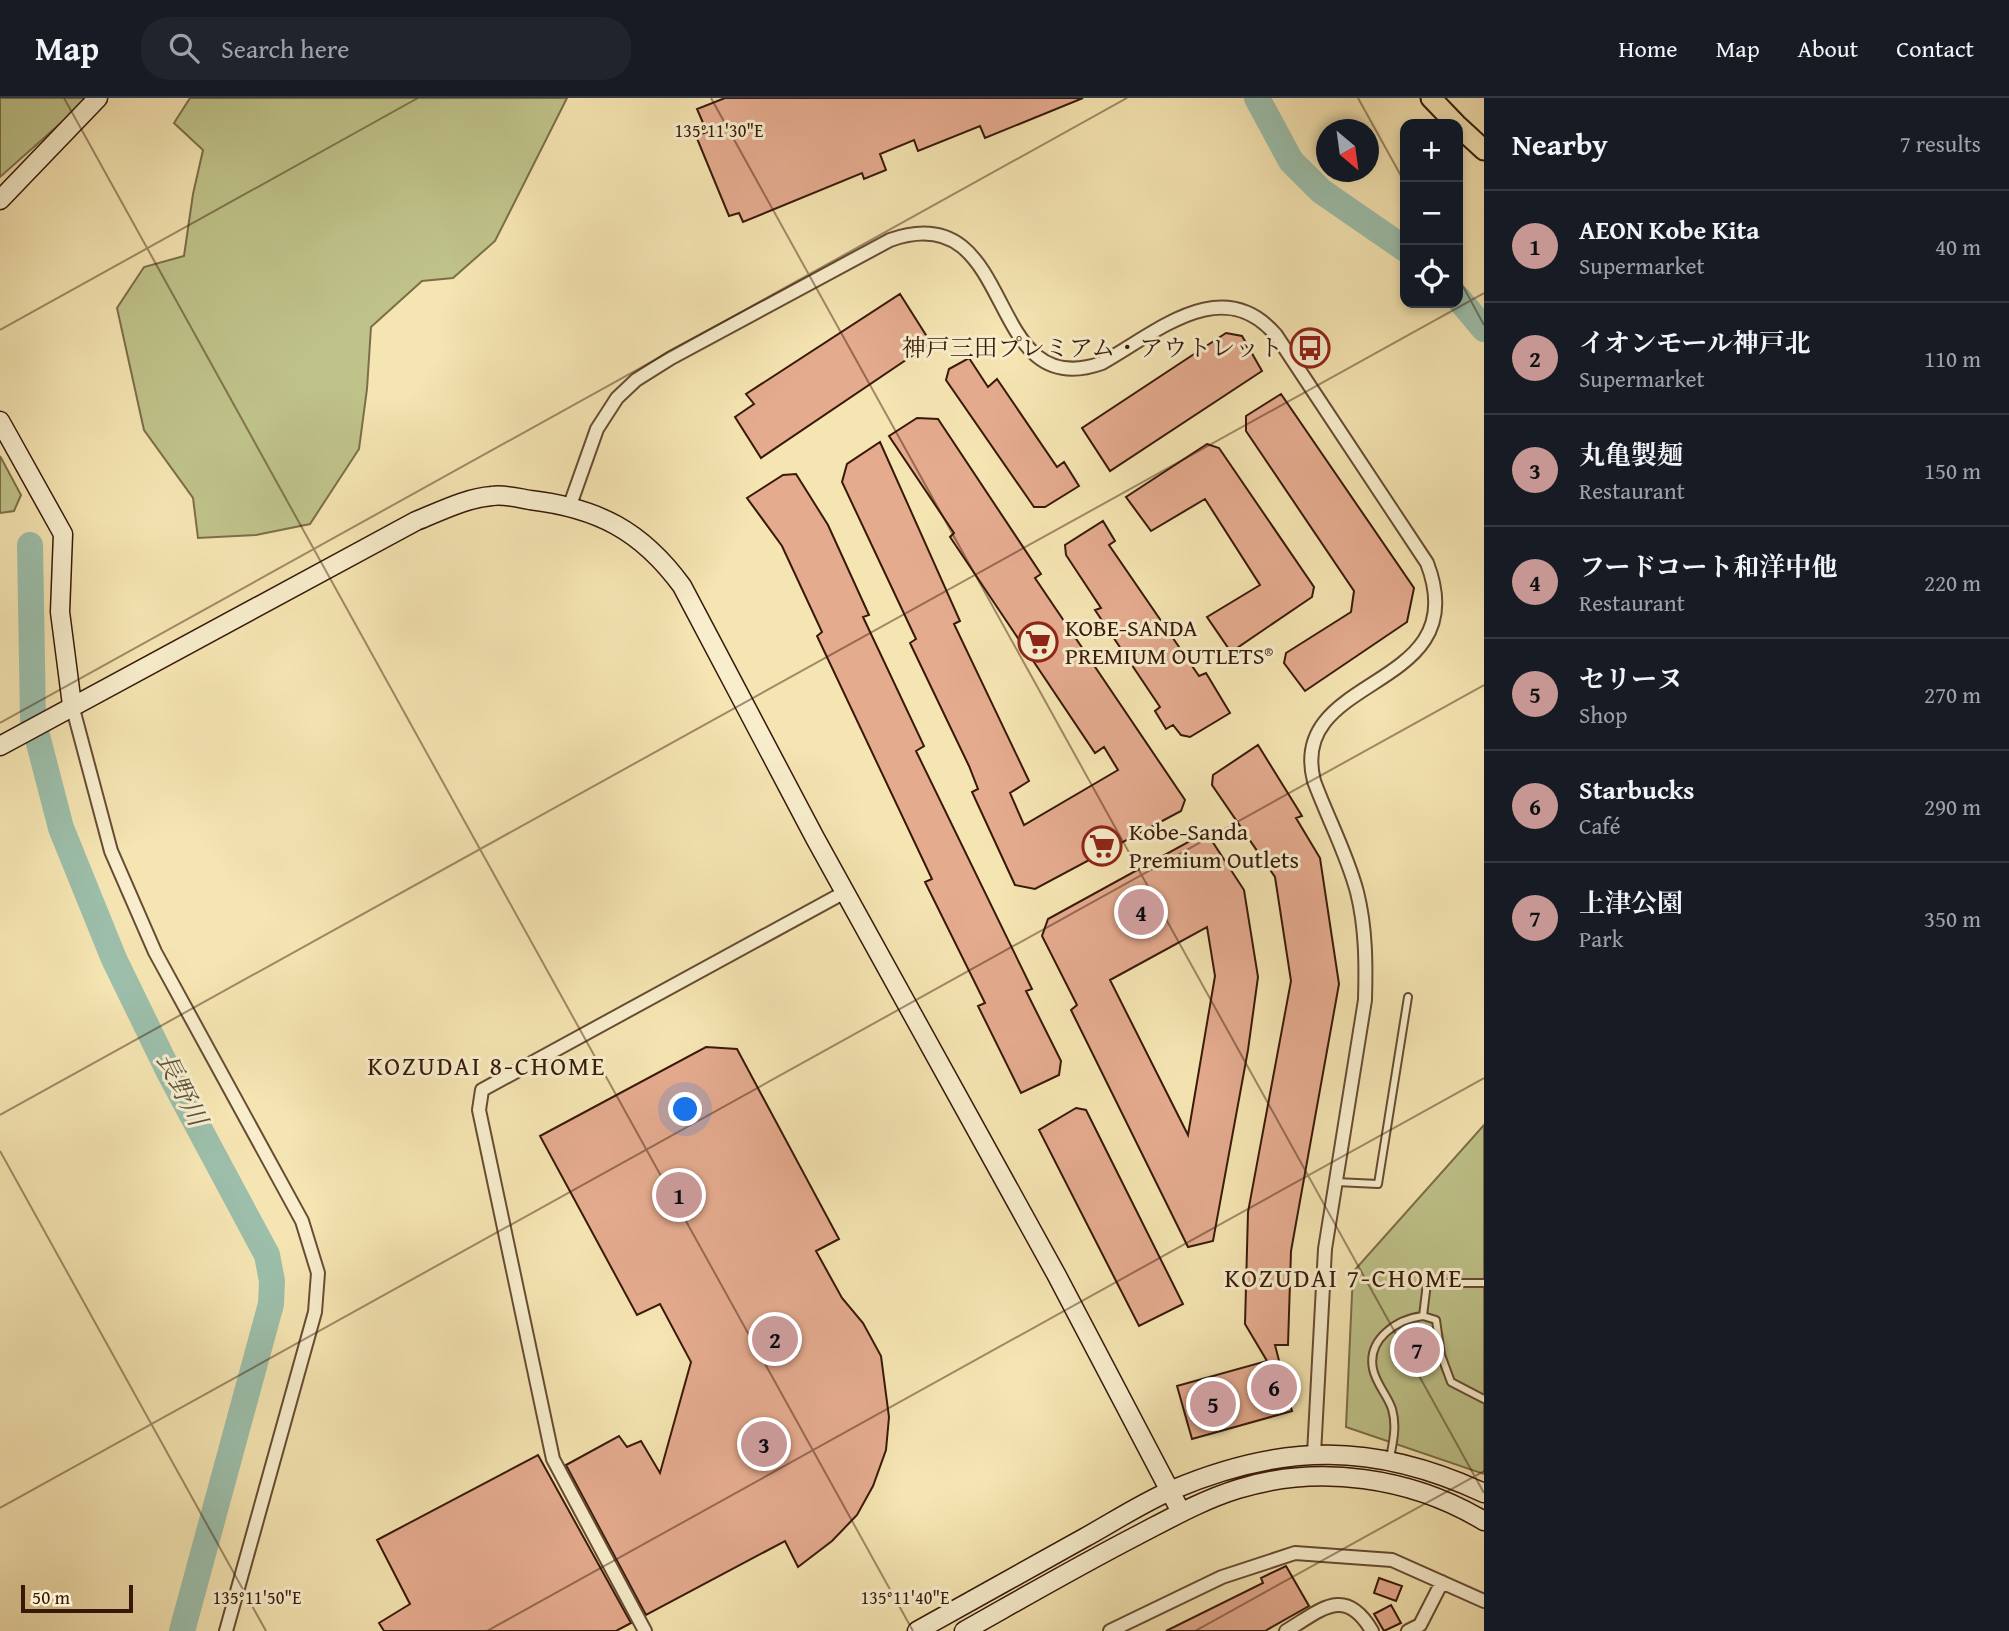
<!DOCTYPE html>
<meta charset="utf-8">
<style>
body{margin:0;font-family:"Gentium Book Plus","Noto Serif JP",serif;background:#20242c;color:#f1f3f6}
.controls{position:absolute;right:21px;top:21px;display:grid;overflow:hidden;border-radius:14px;box-shadow:0 4px 10px #0003}
.controls button{width:63px;height:63px;display:grid;place-items:center;padding:0;border:0;border-bottom:2px solid #363941;background:#171b24;color:#f1f3f6;font:35px sans-serif}
.compass{position:absolute;left:1316px;top:21px;width:63px;height:63px;border-radius:50%;background:#171b24;box-shadow:0 4px 10px #0003;rotate:151deg}
.scale{position:absolute;left:21px;bottom:18px;width:112px;box-sizing:border-box;padding-left:7px;border:4px solid #381909;border-top:0;font-size:19px;line-height:24px;white-space:nowrap;color:#381909;-webkit-text-stroke:5px #f8eecd;paint-order:stroke}
.you{position:absolute;left:686px;top:1012px;width:24px;height:24px;margin:-18px;border:5px solid #fff;border-radius:50%;background:#1a73e8;box-shadow:0 0 0 10px #1a73e833}
.badge{display:grid;place-items:center;width:46px;height:46px;border-radius:50%;background:#c59692;color:#111;font-size:23px;font-weight:700}
.pin{position:absolute;translate:-50% -50%;border:4px solid #fff;box-shadow:0 2px 7px #0006}
.list{margin:0;padding:0;list-style:none}
h2{display:flex;justify-content:space-between;align-items:center;height:91px;margin:0;padding:0 28px;font-size:30px}
h2 small{font-size:23px;font-weight:400;color:#9ea1a6}
.list li{display:grid;grid-template-columns:46px 1fr auto;gap:21px;align-items:center;box-sizing:border-box;height:112px;padding:0 28px;border-top:2px solid #363941}
.list b{display:block;font-size:26px;white-space:nowrap}
.list p{margin:0;font-size:23px;white-space:nowrap;color:#9ea1a6}
.list em{font-size:23px;font-style:normal;color:#9ea1a6}
.icon{flex:none;width:38px;height:38px;fill:none;stroke:currentColor;stroke-width:2;stroke-linecap:round;stroke-linejoin:round}
.map{position:relative;flex:none;width:1484px;height:1533px;overflow:hidden}
header{display:flex;align-items:center;gap:42px;box-sizing:border-box;height:98px;padding:0 35px;background:#171b24;border-bottom:2px solid #363941}
header strong{font-size:33px}
nav{display:flex;gap:38px;margin-inline-start:auto;font-size:24px}
.search{width:490px;height:63px;background:#20242c;display:flex;align-items:center;gap:18px;box-sizing:border-box;padding:0 24px;border-radius:28px;color:#9ea1a6;font-size:26px}
main{display:flex}
aside{flex:1;background:#171b24}
.map>svg:first-child{display:block}
</style>
<header>
<strong>Map</strong>
<div class="search"><svg class="icon" aria-label="search" viewBox="0 0 24 24"><circle cx="10" cy="10" r="6"/><path d="M15 15l6 6"/></svg>Search here</div>
<nav><a>Home</a><a>Map</a><a>About</a><a>Contact</a></nav>
</header>
<main>
<div class="map">
<svg width="1484" height="1533" viewBox="0 0 1484 1533">
<rect width="100%" height="100%" fill="#f5e5b2"/>
<filter id="stains"><feTurbulence type="fractalNoise" baseFrequency=".00286" numOctaves="4"/><feColorMatrix values="0 0 0 0 .2 0 0 0 0 .09 0 0 0 0 .02 0 0 0 .5 -.17"/></filter>
<radialGradient id="worn" r=".72"><stop offset=".6" stop-color="#630" stop-opacity="0"/><stop offset="1" stop-color="#630" stop-opacity=".3"/></radialGradient>
<path fill="#bfc38a" stroke="#7c6e4a" stroke-width="2" d="M 0,0 L 89,0 L 0,79 Z
M 190,0 L 567,0 L 495,143 L 453,180 L 422,183 L 371,229 L 367,291 L 359,351 L 310,426 L 256,437 L 198,440 L 193,400 L 144,332 L 117,210 L 144,169 L 184,158 L 193,96 L 203,52 L 174,25 Z
M 0,358 L 21,397 L 14,413 L 0,415 Z
M 1484,1027 L 1484,1376 L 1346,1329 L 1353,1174 Z"/>
<g fill="none" stroke-linecap="round" stroke-linejoin="round">
<path stroke="#9cbfab" stroke-width="26" d="M 1257,0 L 1291,63 L 1321,93 L 1405,151
M 1458,200 L 1484,231
M 30,447 L 33,622 L 61,730 L 114,861 L 169,974 L 267,1157 L 272,1183 L 271,1206 L 182,1533"/>
</g>
<path fill="#e5ab8f" stroke="#381909" stroke-width="2" fill-rule="evenodd" d="M 725,0 L 1083,0 L 985,40 L 980,28 L 918,53 L 914,42 L 880,56 L 886,72 L 864,81 L 862,75 L 743,124 L 739,115 L 729,118 L 696,38 L 707,34 L 697,11 Z
M 900,196 L 931,245 L 761,360 L 735,319 L 754,306 L 746,296 Z
M 1226,235 L 1242,238 L 1262,273 L 1110,373 L 1082,330 Z
M 969,260 L 988,289 L 997,281 L 1057,369 L 1064,364 L 1079,388 L 1045,409 L 1034,409 L 946,282 L 949,271 Z
M 1281,296 L 1414,490 L 1407,524 L 1305,593 L 1284,565 L 1286,555 L 1351,514 L 1354,493 L 1246,333 L 1246,318 Z
M 917,320 L 938,321 L 1041,476 L 1035,480 L 1185,702 L 1181,713 L 1035,791 L 1015,787 L 972,694 L 978,691 L 969,668 L 910,545 L 916,541 L 842,384 L 847,366 L 880,344 L 960,523 L 954,526 L 1029,683 L 1010,695 L 1024,727 L 1118,672 L 1104,649 L 1095,655 L 950,439 L 954,435 L 889,338 Z
M 1207,346 L 1219,350 L 1314,489 L 1312,499 L 1231,554 L 1207,519 L 1260,487 L 1205,401 L 1151,433 L 1126,399 Z
M 796,376 L 828,427 L 869,517 L 863,519 L 924,648 L 916,653 L 1032,891 L 1026,893 L 1061,963 L 1059,977 L 1021,995 L 978,908 L 985,905 L 925,784 L 932,781 L 817,538 L 822,534 L 782,448 L 747,400 L 783,377 Z
M 1103,423 L 1115,443 L 1109,447 L 1199,578 L 1206,575 L 1230,615 L 1190,639 L 1181,637 L 1173,627 L 1166,631 L 1155,613 L 1160,609 L 1095,512 L 1101,510 L 1066,457 L 1065,447 Z
M 1258,647 L 1302,718 L 1296,720 L 1320,760 L 1339,886 L 1291,1153 L 1288,1247 L 1275,1247 L 1292,1313 L 1192,1341 L 1177,1288 L 1267,1263 L 1245,1226 L 1248,1114 L 1291,883 L 1275,779 L 1212,687 L 1213,677 Z
M 1199,738 L 1210,740 L 1244,792 L 1258,879 L 1248,952 L 1213,1143 L 1188,1149 L 1071,912 L 1077,907 L 1042,838 L 1048,821 ZM 1207,829 L 1215,878 L 1188,1037 L 1110,882 Z
M 706,949 L 737,951 L 839,1141 L 816,1153 L 842,1200 L 863,1225 L 881,1258 L 889,1319 L 886,1352 L 873,1388 L 857,1417 L 832,1443 L 798,1469 L 785,1443 L 646,1517 L 566,1367 L 619,1338 L 627,1349 L 641,1343 L 660,1375 L 691,1264 L 660,1206 L 637,1217 L 540,1038 Z
M 1076,1010 L 1086,1012 L 1183,1206 L 1139,1228 L 1039,1032 Z
M 538,1357 L 631,1525 L 616,1533 L 384,1533 L 379,1525 L 410,1506 L 377,1442 Z
M 1286,1468 L 1309,1508 L 1265,1533 L 1166,1533 L 1263,1485 L 1261,1480 Z
M 1379,1480 L 1402,1488 L 1396,1503 L 1374,1495 Z
M 1391,1507 L 1401,1525 L 1384,1533 L 1374,1516 Z"/>
<g fill="none" stroke-linecap="round" stroke-linejoin="round">
<g stroke="#674c33" stroke-width="10">
<path id="lane" d="M 1336,1084 L 1378,1086 L 1408,899
M 1484,1185 L 1427,1185 L 1423,1218 L 1436,1222 L 1441,1257 L 1451,1284 L 1484,1301
M 1390,1360 C 1393,1344 1397,1328 1392,1311 C 1388,1298 1376,1286 1373,1271 C 1367,1241 1397,1221 1423,1218"/>
</g>
<g stroke="#674c33" stroke-width="16">
<path id="street" d="M 570,407 L 597,331 L 617,300 L 636,282 L 671,260 L 890,142 C 1020,96 981,308 1102,265 C 1156,235 1222,174 1276,237 L 1427,465 C 1477,595 1286,574 1314,683 C 1328,721 1347,756 1357,794 C 1366,830 1366,866 1365,902 L 1325,1151 L 1314,1356
M 72,607 L 111,753 L 155,854 L 302,1123 L 318,1175 L 315,1214 L 226,1533
M 645,1533 L 553,1361 L 479,1012 L 482,992 L 845,794
M 1110,1533 L 1222,1479 L 1295,1455 L 1392,1462 L 1484,1503
M 1286,1533 C 1321,1512 1345,1487 1372,1533
M 1408,1533 L 1420,1527 L 1442,1484"/>
</g>
<g stroke="#381909" stroke-width="21">
<path id="secondary" d="M 0,102 L 98,0
M 0,323 L 63,436 L 60,514 L 72,607
M 0,648 L 416,423 C 441,413 466,400 492,398 C 504,396 518,400 530,402 C 597,410 641,432 682,488 L 815,740 L 1056,1176 L 1181,1414
M 917,1533 C 973,1502 1028,1471 1084,1440 C 1113,1424 1142,1405 1172,1392 C 1283,1345 1374,1344 1484,1395
M 964,1533 C 1021,1501 1078,1468 1136,1438 C 1169,1421 1202,1402 1238,1391 C 1319,1366 1411,1379 1484,1423"/>
</g>
<g stroke="#381909" stroke-width="23">
<path id="primary" d="M 1431,0 L 1456,26
M 1458,28 L 1484,52"/>
</g>
<use href="#lane" stroke="#f8eecd" stroke-width="6"/>
<use href="#street" stroke="#f8eecd" stroke-width="12"/>
<use href="#secondary" stroke="#f8eecd" stroke-width="18"/>
<use href="#primary" stroke="#f5e5b2" stroke-width="19"/>
</g>
<path fill="none" stroke="#381909" stroke-width="2" stroke-opacity="0.45" d="M 64,0 L 913,1533M 711,0 L 1484,1395M 1358,0 L 1405,85M 1458,179 L 1484,227M 0,232 L 418,0M 0,625 L 1127,0M 0,1017 L 1484,195M 0,1053 L 266,1533M 0,1410 L 1484,587M 487,1533 L 1484,980M 1195,1533 L 1484,1373"/>
<defs>
<g id="bus-ring" transform="scale(2.0125)"><circle r="9.5" fill="#f8eecd" stroke="#8f2418" stroke-width="1.5"/><path d="M-5-6H5V4H4V6H2V4H-2V6H-4V4H-5ZM-3.5-4V0h7V-4ZM-3.5 1.2v1.5H-2V1.2ZM2 1.2v1.5H3.5V1.2Z" fill="#8f2418"/></g>
<g id="supermarket-ring" transform="scale(2.0125)"><circle r="9.5" fill="#f8eecd" stroke="#8f2418" stroke-width="1.5"/><path d="M-6-5.5h2.5l.6 2H6L4.5 2H-2.5L-4.4-4H-6ZM-1.5 3.2a1.3 1.3 0 1 0 .1 0ZM3 3.2a1.3 1.3 0 1 0 .1 0Z" fill="#8f2418"/></g>
</defs>
<g fill-rule="evenodd">
<use href="#bus-ring" x="1310" y="250"/>
<use href="#supermarket-ring" x="1038" y="544"/>
<use href="#supermarket-ring" x="1102" y="748"/>
</g>
<g text-anchor="middle" stroke-width="6" stroke-linejoin="round" paint-order="stroke">
<g font-size="24" fill="#381909" stroke="#f8eecd" text-anchor="start">
<text x="1283" y="258" text-anchor="end">神戸三田プレミアム・アウトレット</text>
<text x="1065" y="538">KOBE-SANDA<tspan x="1065" dy="28">PREMIUM OUTLETS®</tspan></text>
<text x="1129" y="742">Kobe-Sanda<tspan x="1129" dy="28">Premium Outlets</tspan></text>
</g>
<g font-size="26" letter-spacing="2" fill="#381909" stroke="#f8eecd">
<text x="487" y="977">KOZUDAI 8-CHOME</text>
<text x="1344" y="1189">KOZUDAI 7-CHOME</text>
</g>
<g font-size="26" font-style="italic" fill="#5b5342" stroke="#f8eecd">
<text transform="translate(182 991) rotate(63)" y="9">長野川</text>
</g>
</g>
<g font-size="18" text-anchor="middle" fill="#381909" stroke="#f8eecd" stroke-width="6" stroke-linejoin="round" paint-order="stroke">
<text x="719" y="39">135°11'30"E</text>
<text x="257" y="1506">135°11'50"E</text>
<text x="905" y="1506">135°11'40"E</text>
</g>
<rect width="100%" height="100%" filter="url(#stains)"/>
<rect width="100%" height="100%" fill="url(#worn)"/>
</svg>
<div class="controls">
<button>+</button>
<button>−</button>
<button><svg class="icon" aria-label="locate" viewBox="0 0 24 24"><circle cx="12" cy="12" r="6"/><path d="M12 2v4M12 18v4M2 12h4M18 12h4"/></svg></button>
</div>
<svg class="compass" viewBox="-18 -18 36 36"><path d="M0-13l5 13h-10z" fill="#e53935"/><path d="M0 13l5-13h-10z" fill="#9ea1a6"/></svg>
<div class="scale">50 m</div>
<div class="you"></div>
<div class="pin badge" style="left:679px;top:1097px">1</div>
<div class="pin badge" style="left:775px;top:1241px">2</div>
<div class="pin badge" style="left:764px;top:1346px">3</div>
<div class="pin badge" style="left:1141px;top:814px">4</div>
<div class="pin badge" style="left:1213px;top:1306px">5</div>
<div class="pin badge" style="left:1274px;top:1289px">6</div>
<div class="pin badge" style="left:1417px;top:1252px">7</div>
</div>
<aside>
<h2>Nearby<small>7 results</small></h2>
<ul class="list">
<li><span class="badge">1</span><div><b>AEON Kobe Kita</b><p>Supermarket</p></div><em>40 m</em></li>
<li><span class="badge">2</span><div><b>イオンモール神戸北</b><p>Supermarket</p></div><em>110 m</em></li>
<li><span class="badge">3</span><div><b>丸亀製麺</b><p>Restaurant</p></div><em>150 m</em></li>
<li><span class="badge">4</span><div><b>フードコート和洋中他</b><p>Restaurant</p></div><em>220 m</em></li>
<li><span class="badge">5</span><div><b>セリーヌ</b><p>Shop</p></div><em>270 m</em></li>
<li><span class="badge">6</span><div><b>Starbucks</b><p>Café</p></div><em>290 m</em></li>
<li><span class="badge">7</span><div><b>上津公園</b><p>Park</p></div><em>350 m</em></li>
</ul>
</aside>
</main>
